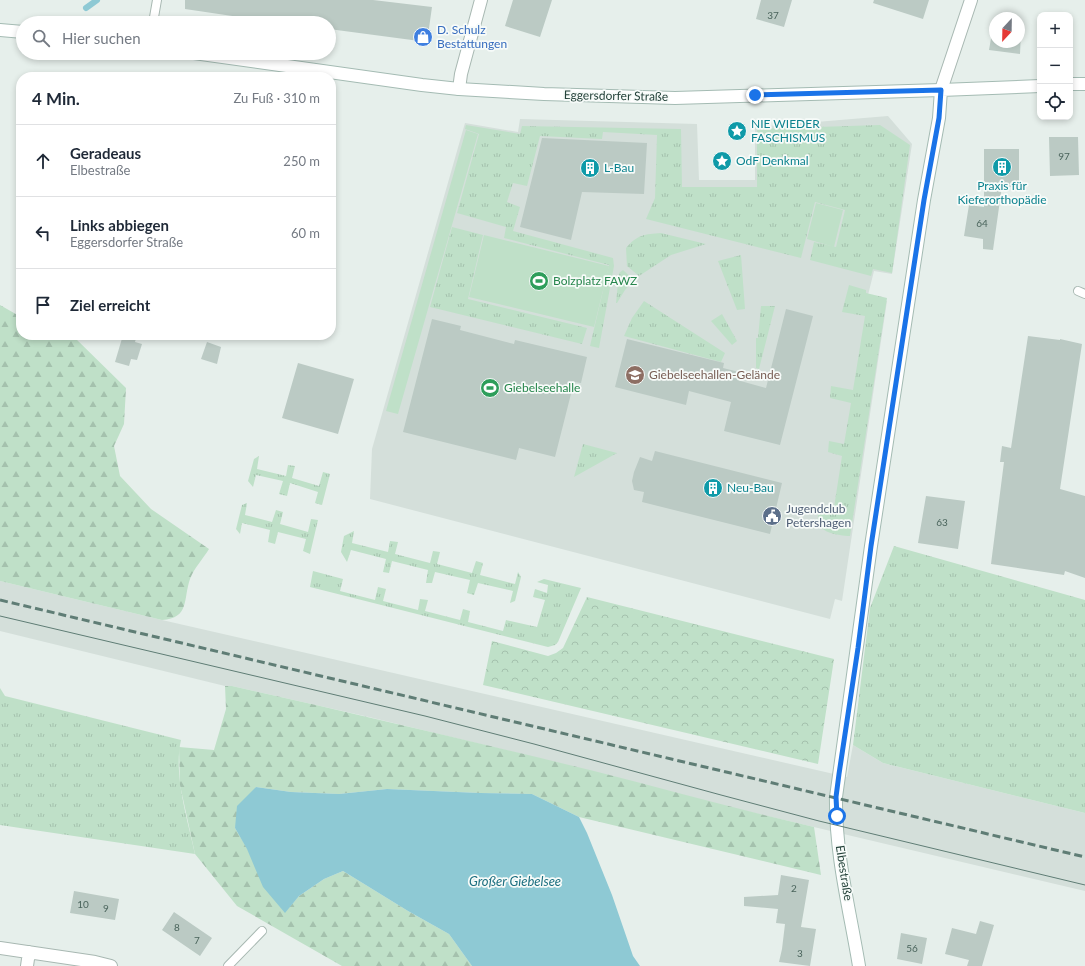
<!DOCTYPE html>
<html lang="de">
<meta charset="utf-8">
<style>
body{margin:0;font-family:Lato,sans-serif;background:#f6f6f7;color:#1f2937}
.controls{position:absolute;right:12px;top:12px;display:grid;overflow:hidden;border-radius:8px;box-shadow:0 2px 6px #0003}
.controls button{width:36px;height:36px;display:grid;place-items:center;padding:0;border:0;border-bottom:1px solid #e0e1e3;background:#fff;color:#1f2937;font:20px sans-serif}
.compass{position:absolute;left:989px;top:12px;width:36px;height:36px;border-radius:50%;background:#fff;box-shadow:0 2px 6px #0003;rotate:202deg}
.stop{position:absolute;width:12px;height:12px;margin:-9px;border:3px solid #1a73e8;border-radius:50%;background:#fff}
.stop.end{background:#1a73e8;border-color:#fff;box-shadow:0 1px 4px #0008}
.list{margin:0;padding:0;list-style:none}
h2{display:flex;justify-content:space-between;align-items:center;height:52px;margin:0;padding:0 16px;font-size:17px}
h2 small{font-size:13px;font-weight:400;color:#747a83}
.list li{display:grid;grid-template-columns:26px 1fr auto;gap:12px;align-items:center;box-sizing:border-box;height:72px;padding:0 16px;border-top:1px solid #e0e1e3}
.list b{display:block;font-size:15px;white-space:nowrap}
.list p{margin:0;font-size:13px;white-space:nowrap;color:#747a83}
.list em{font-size:13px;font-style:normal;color:#747a83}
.icon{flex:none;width:22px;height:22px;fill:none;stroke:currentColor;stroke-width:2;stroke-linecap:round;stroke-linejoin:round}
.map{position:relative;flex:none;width:1085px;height:966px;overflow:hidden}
.search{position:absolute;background:#fff;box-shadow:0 2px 6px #0003;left:16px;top:16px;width:320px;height:44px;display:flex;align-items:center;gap:10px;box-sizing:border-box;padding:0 14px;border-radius:22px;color:#747a83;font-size:15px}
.panel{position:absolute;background:#fff;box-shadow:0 2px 6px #0003;left:16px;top:72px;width:320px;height:268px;border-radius:16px}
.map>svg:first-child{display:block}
</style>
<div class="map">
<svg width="1085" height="966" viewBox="0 0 1085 966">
<defs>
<pattern id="grass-tufts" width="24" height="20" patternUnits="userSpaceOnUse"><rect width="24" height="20" fill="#bfe0c8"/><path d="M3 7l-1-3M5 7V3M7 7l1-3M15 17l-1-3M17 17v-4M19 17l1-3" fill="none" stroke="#a4c1ad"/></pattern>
<pattern id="forest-firs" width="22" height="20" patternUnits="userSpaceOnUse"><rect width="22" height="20" fill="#bfe0c8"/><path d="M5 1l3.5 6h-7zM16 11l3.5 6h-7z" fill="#a4c1ad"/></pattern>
<pattern id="park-crowns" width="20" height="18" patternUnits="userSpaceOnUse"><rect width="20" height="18" fill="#bfe0c8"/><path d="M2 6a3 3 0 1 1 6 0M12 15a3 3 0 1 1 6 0" fill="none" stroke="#a4c1ad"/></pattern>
</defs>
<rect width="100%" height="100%" fill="#e6efeb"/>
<path fill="#d4dfda" d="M 888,116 L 912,144 L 892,274 L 874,271 L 868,295 L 887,301 L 842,601 L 835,599 L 830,619 L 370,499 L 372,449 L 465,123 L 518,132 L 520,119 L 697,124 L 699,180 L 755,180 L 755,127 Z
M 0,581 L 162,620 L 847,777 L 853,745 L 883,763 L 1085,813 L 1085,891 L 733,808 L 595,772 L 369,717 L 232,686 L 225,686 L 0,631 Z"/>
<path fill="url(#grass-tufts)" d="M 466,125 L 520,134 L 522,126 L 681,129 L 682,187 L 757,187 L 757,129 L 880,125 L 910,145 L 892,273 L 873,269 L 871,276 L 810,260 L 814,242 L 836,247 L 845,210 L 815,202 L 801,258 L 646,219 L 655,198 L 657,135 L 603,132 L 602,139 L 540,136 L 527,186 L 513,183 L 507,202 L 520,207 L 513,231 L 613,258 L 614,266 L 599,348 L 590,346 L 609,265 L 504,238 L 506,227 L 457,213 L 479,134 L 465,129 Z
M 452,227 L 483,235 L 468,299 L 587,328 L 582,344 L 430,307 Z
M 661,233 L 706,244 L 671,255 L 639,276 L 627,266 L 626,248 C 637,235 645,234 661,233 Z
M 741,255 L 745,309 L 737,310 L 718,261 Z
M 623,270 L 634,280 L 625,290 L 617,303 L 616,303 L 619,273 Z
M 849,285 L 866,290 L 866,293 L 887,298 L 850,536 C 836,535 812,532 819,512 L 833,514 L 842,456 L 828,452 L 829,441 L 844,444 L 851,403 L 830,398 L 831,386 L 853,390 L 865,316 L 842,312 Z
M 644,301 L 725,353 L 721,362 L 624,336 L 632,318 Z
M 761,306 L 775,306 L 759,369 L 756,368 L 756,338 L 758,338 Z
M 722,314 L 737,341 L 732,345 L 711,321 Z
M 583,444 L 617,453 L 574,477 Z
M 259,456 L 257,469 L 286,476 L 288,465 L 295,466 L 292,478 L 319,486 L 323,472 L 330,474 L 322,505 L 315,503 L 318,492 L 290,483 L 287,496 L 279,494 L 283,481 L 256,475 L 253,487 L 248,481 L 254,459 Z
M 247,503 L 245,515 L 272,522 L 276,510 L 283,512 L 280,524 L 308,532 L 311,519 L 318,520 L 310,554 L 303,551 L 306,539 L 278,532 L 275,544 L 268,542 L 270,530 L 242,523 L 240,534 L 236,529 L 242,505 Z
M 354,531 L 352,543 L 388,552 L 390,541 L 398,542 L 395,554 L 430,563 L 433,551 L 440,552 L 437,564 L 472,573 L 476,561 L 483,563 L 480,575 L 515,584 L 518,572 L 521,577 L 515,601 L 510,603 L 513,591 L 478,583 L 474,595 L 467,593 L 470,580 L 435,572 L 432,583 L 426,583 L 428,570 L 392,561 L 389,573 L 383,572 L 386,559 L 351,550 L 347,562 L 341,552 L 344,536 Z
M 894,546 L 1085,600 L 1085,813 L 883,763 L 853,745 L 870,608 Z
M 313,571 L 343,579 L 340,591 L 375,600 L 378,587 L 386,589 L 383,601 L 418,610 L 420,599 L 428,600 L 425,611 L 460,620 L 463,609 L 470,611 L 468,622 L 503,631 L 506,620 L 537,627 L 545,600 L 533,597 L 535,589 L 547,593 L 548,585 L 537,582 L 544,579 L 581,588 L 558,642 L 555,645 L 548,647 L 310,587 Z
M 0,688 L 5,696 L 181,740 C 173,775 188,820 195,854 L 0,825 Z"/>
<path fill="url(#forest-firs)" d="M 0,305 L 21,317 L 21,335 L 58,335 L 75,338 L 126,388 L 124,424 L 114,446 L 120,476 L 151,509 L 209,549 C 203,559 194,568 190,579 C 183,599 190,618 162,620 L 0,581 Z
M 225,686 L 232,686 C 353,713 474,742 594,771 C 668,790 740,810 814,827 L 821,875 L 579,817 L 532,794 L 480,793 L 387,789 L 339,794 L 291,792 L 256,787 L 235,828 L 285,912 L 299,896 L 324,879 L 343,871 L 408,911 L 449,934 L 472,966 L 342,966 L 237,906 L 195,854 L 180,785 L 179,747 L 214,750 L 226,709 Z"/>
<path fill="url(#park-crowns)" d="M 587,597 L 834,659 L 818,764 L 483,685 L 492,641 L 548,656 L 556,653 L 563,648 Z"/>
<path fill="#bfe0c8" d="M 466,130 L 478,134 L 398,414 L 386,411 Z
M 816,203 L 843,210 L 834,247 L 807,239 Z
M 484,235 L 609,266 L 594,327 L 469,297 Z"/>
<path fill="#8ec9d4" d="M 256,787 L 291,792 L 339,794 L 387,789 L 480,793 L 532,794 L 579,817 L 587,833 L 612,895 L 633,956 L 640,966 L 472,966 L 449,934 L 408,911 L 343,871 L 324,879 L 299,896 L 285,913 L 263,887 L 247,849 L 235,828 L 237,806 Z"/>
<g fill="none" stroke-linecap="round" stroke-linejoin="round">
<path stroke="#8ec9d4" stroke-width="6" d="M 86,8 L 97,0"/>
</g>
<path fill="#bbcac4" d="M 185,0 L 373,0 L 432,7 L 427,42 L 329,29 L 329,23 L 280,23 L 185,9 Z
M 513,0 L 552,0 L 540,37 L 505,26 Z
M 761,0 L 792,0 L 784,27 L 756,19 Z
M 874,0 L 929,0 L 923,19 L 873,3 Z
M 993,27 L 995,28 L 995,42 L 1019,42 L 1019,31 L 1021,32 L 1020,54 L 989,50 Z
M 1049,137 L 1078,137 L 1079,175 L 1050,176 Z
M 542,138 L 647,143 L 644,194 L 582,192 L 571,240 L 520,227 Z
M 984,149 L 1019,149 L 1019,187 L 1002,186 L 993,250 L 983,249 L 983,239 L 964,236 L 969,205 L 984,207 Z
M 786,309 L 813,316 L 780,445 L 724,431 L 731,402 L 689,391 L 686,405 L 615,387 L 627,339 L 724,363 L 723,368 L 739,372 L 737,380 L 766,388 Z
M 432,319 L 461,326 L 460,330 L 514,344 L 515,340 L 587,357 L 581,383 L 574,382 L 555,457 L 519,448 L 516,460 L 403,432 Z
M 123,335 L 137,335 L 135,342 L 142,344 L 137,360 L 131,359 L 129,366 L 115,362 Z
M 1028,336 L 1060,340 L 1060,339 L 1082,344 L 1060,489 L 1085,496 L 1085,578 L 1065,571 L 1064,575 L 991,564 L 1004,462 L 1000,462 L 1002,446 L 1011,448 Z
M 207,342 L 221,347 L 217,364 L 201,359 Z
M 298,363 L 354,379 L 338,434 L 282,418 Z
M 655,451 L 782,483 L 770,534 L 642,502 L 644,492 L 634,490 L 632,481 L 634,472 L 640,457 L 652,461 Z
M 926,496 L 965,501 L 958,549 L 918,543 Z
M 781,875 L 809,880 L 801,927 L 816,929 L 810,966 L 779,962 L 782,949 L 785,924 L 776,923 L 778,909 L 744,906 L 744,897 L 778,895 Z
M 74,891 L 119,899 L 115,920 L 70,913 Z
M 174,912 L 212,938 L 200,956 L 162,930 Z
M 980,921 L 994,925 L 982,966 L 967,966 L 969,960 L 945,954 L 952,928 L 976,934 Z
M 901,933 L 927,938 L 922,964 L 897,959 Z"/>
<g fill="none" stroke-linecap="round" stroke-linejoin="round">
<g stroke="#a8b8b2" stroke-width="10">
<path id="lane" d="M 153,23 L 157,0
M 1078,291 L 1085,294
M 228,966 L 262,931"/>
</g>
<g stroke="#a8b8b2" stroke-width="14">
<path id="street" d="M 459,89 L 461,74 L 481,0
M 941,90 L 971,0
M 0,948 L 95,962 L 111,966
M 27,966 L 29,952"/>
</g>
<g stroke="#a4bbb3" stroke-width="14">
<path id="secondary" d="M 0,30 L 23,32
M 194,53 L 422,85 L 459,89 L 544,94 L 675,98 L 941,90 L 1040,86
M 1070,84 L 1085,84
M 859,966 C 850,911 835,854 836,797 L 871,546 L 924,200 L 939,118 L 941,90"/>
</g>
<use href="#lane" stroke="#fff" stroke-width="8"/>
<use href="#street" stroke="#fff" stroke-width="12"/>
<use href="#secondary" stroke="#fff" stroke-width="12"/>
<path stroke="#5f7d75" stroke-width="1" d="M 0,616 L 425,716 L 534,744 L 721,795 L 819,821 L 1085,885"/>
<path stroke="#5f7d75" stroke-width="3" stroke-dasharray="8 4" stroke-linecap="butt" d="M 0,600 L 1085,857"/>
</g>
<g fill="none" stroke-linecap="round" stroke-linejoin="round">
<path stroke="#1a73e8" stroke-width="5" d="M 755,95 L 941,90 L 939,118 L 924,200 L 871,546 L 858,648 L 839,774 L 836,797 L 837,816"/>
</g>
<defs>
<g id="shop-disc" transform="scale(1)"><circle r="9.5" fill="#3f7fe0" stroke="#f7fbf9"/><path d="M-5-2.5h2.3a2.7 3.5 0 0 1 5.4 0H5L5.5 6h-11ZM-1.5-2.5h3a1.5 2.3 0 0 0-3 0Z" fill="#fff"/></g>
<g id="sight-disc" transform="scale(1)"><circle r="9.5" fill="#0f9aa8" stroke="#f7fbf9"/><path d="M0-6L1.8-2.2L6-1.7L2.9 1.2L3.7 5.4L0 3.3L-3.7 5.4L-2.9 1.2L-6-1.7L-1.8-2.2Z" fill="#fff"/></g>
<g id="building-disc" transform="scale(1)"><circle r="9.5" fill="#0f9aa8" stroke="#f7fbf9"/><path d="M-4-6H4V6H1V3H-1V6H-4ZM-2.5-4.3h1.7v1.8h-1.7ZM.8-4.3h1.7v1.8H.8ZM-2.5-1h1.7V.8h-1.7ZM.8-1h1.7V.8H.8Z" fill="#fff"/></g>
<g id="stadium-disc" transform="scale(1)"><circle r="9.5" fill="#2e9e5b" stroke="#f7fbf9"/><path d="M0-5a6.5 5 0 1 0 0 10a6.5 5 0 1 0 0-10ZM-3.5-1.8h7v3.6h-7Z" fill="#fff"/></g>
<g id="school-disc" transform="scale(1)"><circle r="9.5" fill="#8d6e63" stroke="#f7fbf9"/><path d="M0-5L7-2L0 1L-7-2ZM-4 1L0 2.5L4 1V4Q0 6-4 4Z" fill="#fff"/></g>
<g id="civic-disc" transform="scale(1)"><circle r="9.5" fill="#5c6f8a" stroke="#f7fbf9"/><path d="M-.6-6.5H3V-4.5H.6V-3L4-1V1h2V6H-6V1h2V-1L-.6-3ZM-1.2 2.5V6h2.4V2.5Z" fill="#fff"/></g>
</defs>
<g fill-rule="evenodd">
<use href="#shop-disc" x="423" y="37"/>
<use href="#sight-disc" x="737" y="131"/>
<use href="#sight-disc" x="722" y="161"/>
<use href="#building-disc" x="1002" y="167"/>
<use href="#building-disc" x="590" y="168"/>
<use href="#stadium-disc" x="539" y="281"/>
<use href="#school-disc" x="635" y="375"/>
<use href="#stadium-disc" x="490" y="388"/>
<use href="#building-disc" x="713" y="488"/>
<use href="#civic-disc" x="772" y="516"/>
</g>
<g text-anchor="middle" stroke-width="3.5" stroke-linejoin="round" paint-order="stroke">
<g font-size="10" fill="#4a645c">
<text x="773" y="19">37</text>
<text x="1064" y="160">97</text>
<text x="982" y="227">64</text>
<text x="942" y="526">63</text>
<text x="794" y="892">2</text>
<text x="83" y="908">10</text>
<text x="106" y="912">9</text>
<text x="177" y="931">8</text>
<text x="197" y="944">7</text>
<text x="912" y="952">56</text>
<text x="800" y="957">3</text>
</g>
<g font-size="12" fill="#366cbe" stroke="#f7fbf9" text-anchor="start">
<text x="437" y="34">D. Schulz<tspan x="437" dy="14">Bestattungen</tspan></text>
</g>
<g font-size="12" fill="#24423a" stroke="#f7fbf9">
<text transform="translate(616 96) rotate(1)" y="4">Eggersdorfer Straße</text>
<text transform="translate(844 873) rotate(81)" y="4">Elbestraße</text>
</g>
<g font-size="12" fill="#0d838f" stroke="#f7fbf9" text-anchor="start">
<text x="751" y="128">NIE WIEDER<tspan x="751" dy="14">FASCHISMUS</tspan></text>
<text x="736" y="165">OdF Denkmal</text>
<text x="604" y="172">L-Bau</text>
<text x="1002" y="190" text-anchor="middle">Praxis für<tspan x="1002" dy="14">Kieferorthopädie</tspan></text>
<text x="727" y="492">Neu-Bau</text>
</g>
<g font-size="12" fill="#27864d" stroke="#f7fbf9" text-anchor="start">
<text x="553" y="285">Bolzplatz FAWZ</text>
<text x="504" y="392">Giebelseehalle</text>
</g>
<g font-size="12" fill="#785e54" stroke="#f7fbf9" text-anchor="start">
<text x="649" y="379">Giebelseehallen-Gelände</text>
</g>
<g font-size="12" fill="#4e5e75" stroke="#f7fbf9" text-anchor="start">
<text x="786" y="513">Jugendclub<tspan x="786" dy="14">Petershagen</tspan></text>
</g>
<g font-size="13" font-style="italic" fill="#1c6f80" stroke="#f7fbf9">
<text x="515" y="886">Großer Giebelsee</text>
</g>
</g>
</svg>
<div class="controls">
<button>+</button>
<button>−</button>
<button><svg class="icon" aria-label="locate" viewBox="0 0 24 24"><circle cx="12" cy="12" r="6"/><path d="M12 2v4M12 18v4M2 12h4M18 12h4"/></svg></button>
</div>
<svg class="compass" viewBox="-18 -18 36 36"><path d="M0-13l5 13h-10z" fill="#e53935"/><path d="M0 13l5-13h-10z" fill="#747a83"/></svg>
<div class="stop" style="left:837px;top:816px"></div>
<div class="stop end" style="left:755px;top:95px"></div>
<div class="search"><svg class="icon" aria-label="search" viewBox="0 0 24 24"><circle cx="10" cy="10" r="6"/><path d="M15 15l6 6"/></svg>Hier suchen</div>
<section class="panel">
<h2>4 Min.<small>Zu Fuß · 310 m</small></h2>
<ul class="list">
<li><svg class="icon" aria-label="ahead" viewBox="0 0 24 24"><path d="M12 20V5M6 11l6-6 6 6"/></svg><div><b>Geradeaus</b><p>Elbestraße</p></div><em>250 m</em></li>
<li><svg class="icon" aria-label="left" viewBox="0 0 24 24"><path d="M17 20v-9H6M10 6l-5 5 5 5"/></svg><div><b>Links abbiegen</b><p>Eggersdorfer Straße</p></div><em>60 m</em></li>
<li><svg class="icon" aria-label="arrive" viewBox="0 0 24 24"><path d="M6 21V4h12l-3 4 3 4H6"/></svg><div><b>Ziel erreicht</b></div></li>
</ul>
</section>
</div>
